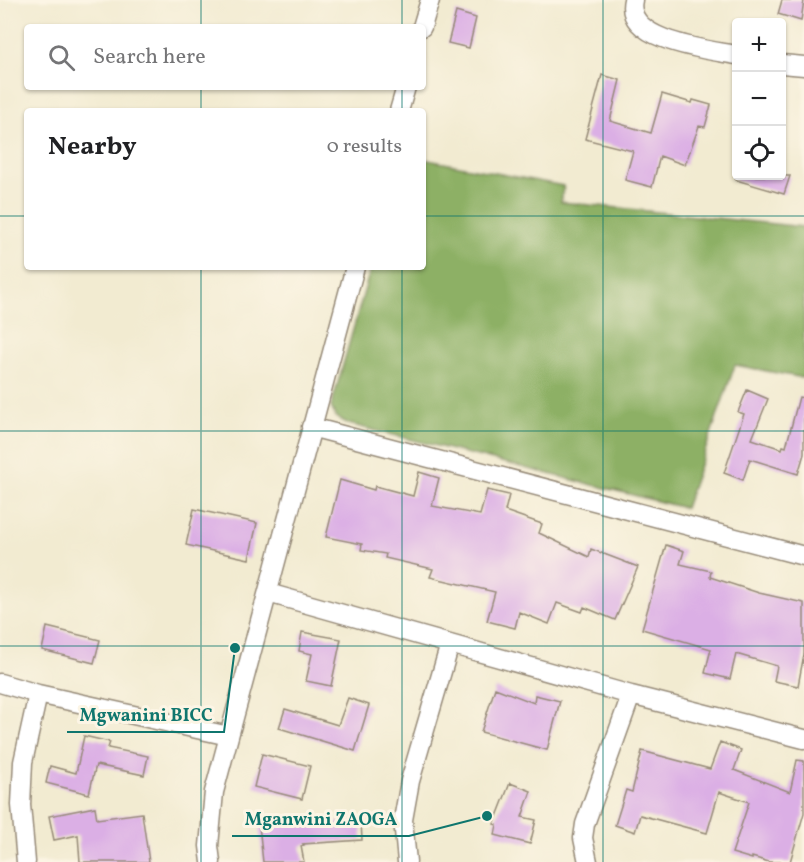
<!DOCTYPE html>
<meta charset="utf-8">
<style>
body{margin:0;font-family:Vollkorn,serif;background:#f6f6f6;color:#202124}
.controls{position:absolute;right:18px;top:18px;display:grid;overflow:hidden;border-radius:6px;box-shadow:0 2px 4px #0004}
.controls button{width:54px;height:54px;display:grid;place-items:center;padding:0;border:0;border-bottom:2px solid #e0e0e0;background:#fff;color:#202124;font:30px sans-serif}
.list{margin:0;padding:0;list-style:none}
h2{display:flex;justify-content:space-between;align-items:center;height:78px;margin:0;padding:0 24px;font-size:26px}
h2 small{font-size:20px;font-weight:400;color:#757577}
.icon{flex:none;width:33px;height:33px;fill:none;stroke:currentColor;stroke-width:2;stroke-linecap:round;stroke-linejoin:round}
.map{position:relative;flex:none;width:804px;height:862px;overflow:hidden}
.search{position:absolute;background:#fff;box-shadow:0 2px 4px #0004;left:24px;top:24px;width:402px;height:66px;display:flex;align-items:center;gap:15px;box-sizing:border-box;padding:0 21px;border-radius:6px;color:#757577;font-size:22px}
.panel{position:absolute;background:#fff;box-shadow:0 2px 4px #0004;left:24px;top:108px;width:402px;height:162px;border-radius:6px}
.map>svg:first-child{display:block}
</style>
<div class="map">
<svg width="804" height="862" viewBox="0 0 804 862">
<rect width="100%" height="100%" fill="#fcf5e5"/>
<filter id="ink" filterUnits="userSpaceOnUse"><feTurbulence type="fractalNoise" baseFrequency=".0167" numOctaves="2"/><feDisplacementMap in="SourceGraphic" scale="12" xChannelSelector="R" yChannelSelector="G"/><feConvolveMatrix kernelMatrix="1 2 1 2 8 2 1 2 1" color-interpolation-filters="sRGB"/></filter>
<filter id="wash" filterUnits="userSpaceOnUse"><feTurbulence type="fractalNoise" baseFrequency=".008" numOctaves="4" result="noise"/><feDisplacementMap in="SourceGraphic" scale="24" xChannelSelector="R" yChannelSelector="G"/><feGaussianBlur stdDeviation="1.35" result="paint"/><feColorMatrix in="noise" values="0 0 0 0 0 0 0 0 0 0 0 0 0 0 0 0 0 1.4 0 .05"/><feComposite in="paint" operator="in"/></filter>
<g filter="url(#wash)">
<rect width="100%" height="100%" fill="#f2ebd1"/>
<path fill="#8db065" stroke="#646d42" stroke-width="1.5" d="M 423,159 L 564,186 L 561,202 L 804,227 L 804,378 L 735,365 L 685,508 L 349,424 L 336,417 L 331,407 L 371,267 L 423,267 Z"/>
<g id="blocks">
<path fill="#dbafe5" d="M 782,0 L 804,0 L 801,21 L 778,14 Z
M 456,12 L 476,18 L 469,48 L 448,43 Z
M 602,75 L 620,80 L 610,121 L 651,133 L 662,94 L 692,103 L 693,100 L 711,105 L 705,127 L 699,126 L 685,165 L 660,156 L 652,187 L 625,180 L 633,151 L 585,139 Z
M 736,176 L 790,176 L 784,194 L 736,180 Z
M 747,390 L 768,399 L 752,439 L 782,449 L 783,446 L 786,447 L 799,397 L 804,398 L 804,454 L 798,474 L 750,459 L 743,480 L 724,473 L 744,414 L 738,412 Z
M 419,472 L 439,478 L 432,506 L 480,515 L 487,490 L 509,495 L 505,511 L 542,524 L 539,533 L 589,557 L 591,549 L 638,567 L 615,620 L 584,607 L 582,612 L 557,603 L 549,624 L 519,612 L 515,628 L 487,621 L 495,592 L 430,577 L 433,569 L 385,558 L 386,554 L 361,550 L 362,544 L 326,537 L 340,480 L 374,490 L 375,486 L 413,496 Z
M 194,509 L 257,523 L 249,559 L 186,545 Z
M 666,545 L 684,551 L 680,564 L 711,571 L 710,577 L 759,593 L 804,603 L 804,654 L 798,686 L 774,681 L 777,666 L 736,654 L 730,679 L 705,673 L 711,649 L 642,629 Z
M 47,627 L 100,640 L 94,663 L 42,650 Z
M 302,632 L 341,639 L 331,686 L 306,681 L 312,654 L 299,651 Z
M 495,688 L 534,703 L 535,695 L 560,701 L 547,750 L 481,732 Z
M 348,698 L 369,705 L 355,751 L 279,728 L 285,709 L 338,725 Z
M 84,736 L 110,742 L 108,748 L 148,756 L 144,775 L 96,765 L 89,794 L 46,783 L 50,766 L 76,773 Z
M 720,742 L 741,750 L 734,770 L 790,792 L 797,760 L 804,761 L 804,813 L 790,862 L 769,862 L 752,857 L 752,859 L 732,853 L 749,802 L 719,792 L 707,833 L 640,815 L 635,832 L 615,825 L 626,790 L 632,792 L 642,751 L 710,769 Z
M 262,754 L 310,766 L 302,799 L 254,787 Z
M 510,783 L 531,791 L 522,817 L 536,820 L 530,844 L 495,835 L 497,825 L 494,824 Z
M 95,807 L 97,819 L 142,813 L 149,862 L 80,862 L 78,835 L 54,840 L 49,816 Z
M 297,821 L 296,825 L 361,821 L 362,840 L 303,844 L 304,845 L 301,846 L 304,862 L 263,862 L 259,825 Z"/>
</g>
</g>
<g filter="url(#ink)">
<use href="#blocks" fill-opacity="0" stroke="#968a78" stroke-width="1.5"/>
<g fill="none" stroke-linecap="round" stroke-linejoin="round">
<g stroke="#968a78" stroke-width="21">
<path id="minor" d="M 633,0 C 623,41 710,50 736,55
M 422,27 L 430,0
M 782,64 L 804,66
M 399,111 L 406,87
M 311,427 L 804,556
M 268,593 L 631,695 L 804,739
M 0,683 L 38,694 L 229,736
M 26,862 L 21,805 L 23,762 L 38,694
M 211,862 L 209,846 L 214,792 L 355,267
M 407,862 L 403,820 L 410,781 L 450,644
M 588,862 L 583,838 L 585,824 L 631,695"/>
</g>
<use href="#minor" stroke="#fff" stroke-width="18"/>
</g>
</g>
<path fill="none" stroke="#0f766e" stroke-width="1.5" stroke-opacity="0.55" d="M 201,0 L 201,27M 402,0 L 402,27M 603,0 L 603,862M 201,87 L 201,111M 402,87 L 402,111M 0,216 L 27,216M 423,216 L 804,216M 201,267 L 201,862M 402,267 L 402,862M 0,431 L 804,431M 0,646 L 804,646"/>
<path fill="none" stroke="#0f766e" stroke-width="2" d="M235 648L224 732H67M487 816L409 836H232"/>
<g fill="#0f766e" stroke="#fcf5e5" stroke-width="2">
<circle cx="235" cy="648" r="6"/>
<circle cx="487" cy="816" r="6"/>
</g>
<g font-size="18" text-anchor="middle" font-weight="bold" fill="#0f766e" stroke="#fcf5e5" stroke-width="6" stroke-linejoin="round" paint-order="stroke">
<text x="146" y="721">Mgwanini BICC</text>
<text x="321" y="825">Mganwini ZAOGA</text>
</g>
</svg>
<div class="controls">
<button>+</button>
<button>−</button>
<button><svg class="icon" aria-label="locate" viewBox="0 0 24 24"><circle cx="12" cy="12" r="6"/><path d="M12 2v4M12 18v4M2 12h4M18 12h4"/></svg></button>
</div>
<div class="search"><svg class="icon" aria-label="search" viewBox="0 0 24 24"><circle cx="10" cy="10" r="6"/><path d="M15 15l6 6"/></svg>Search here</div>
<section class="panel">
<h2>Nearby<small>0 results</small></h2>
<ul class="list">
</ul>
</section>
</div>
